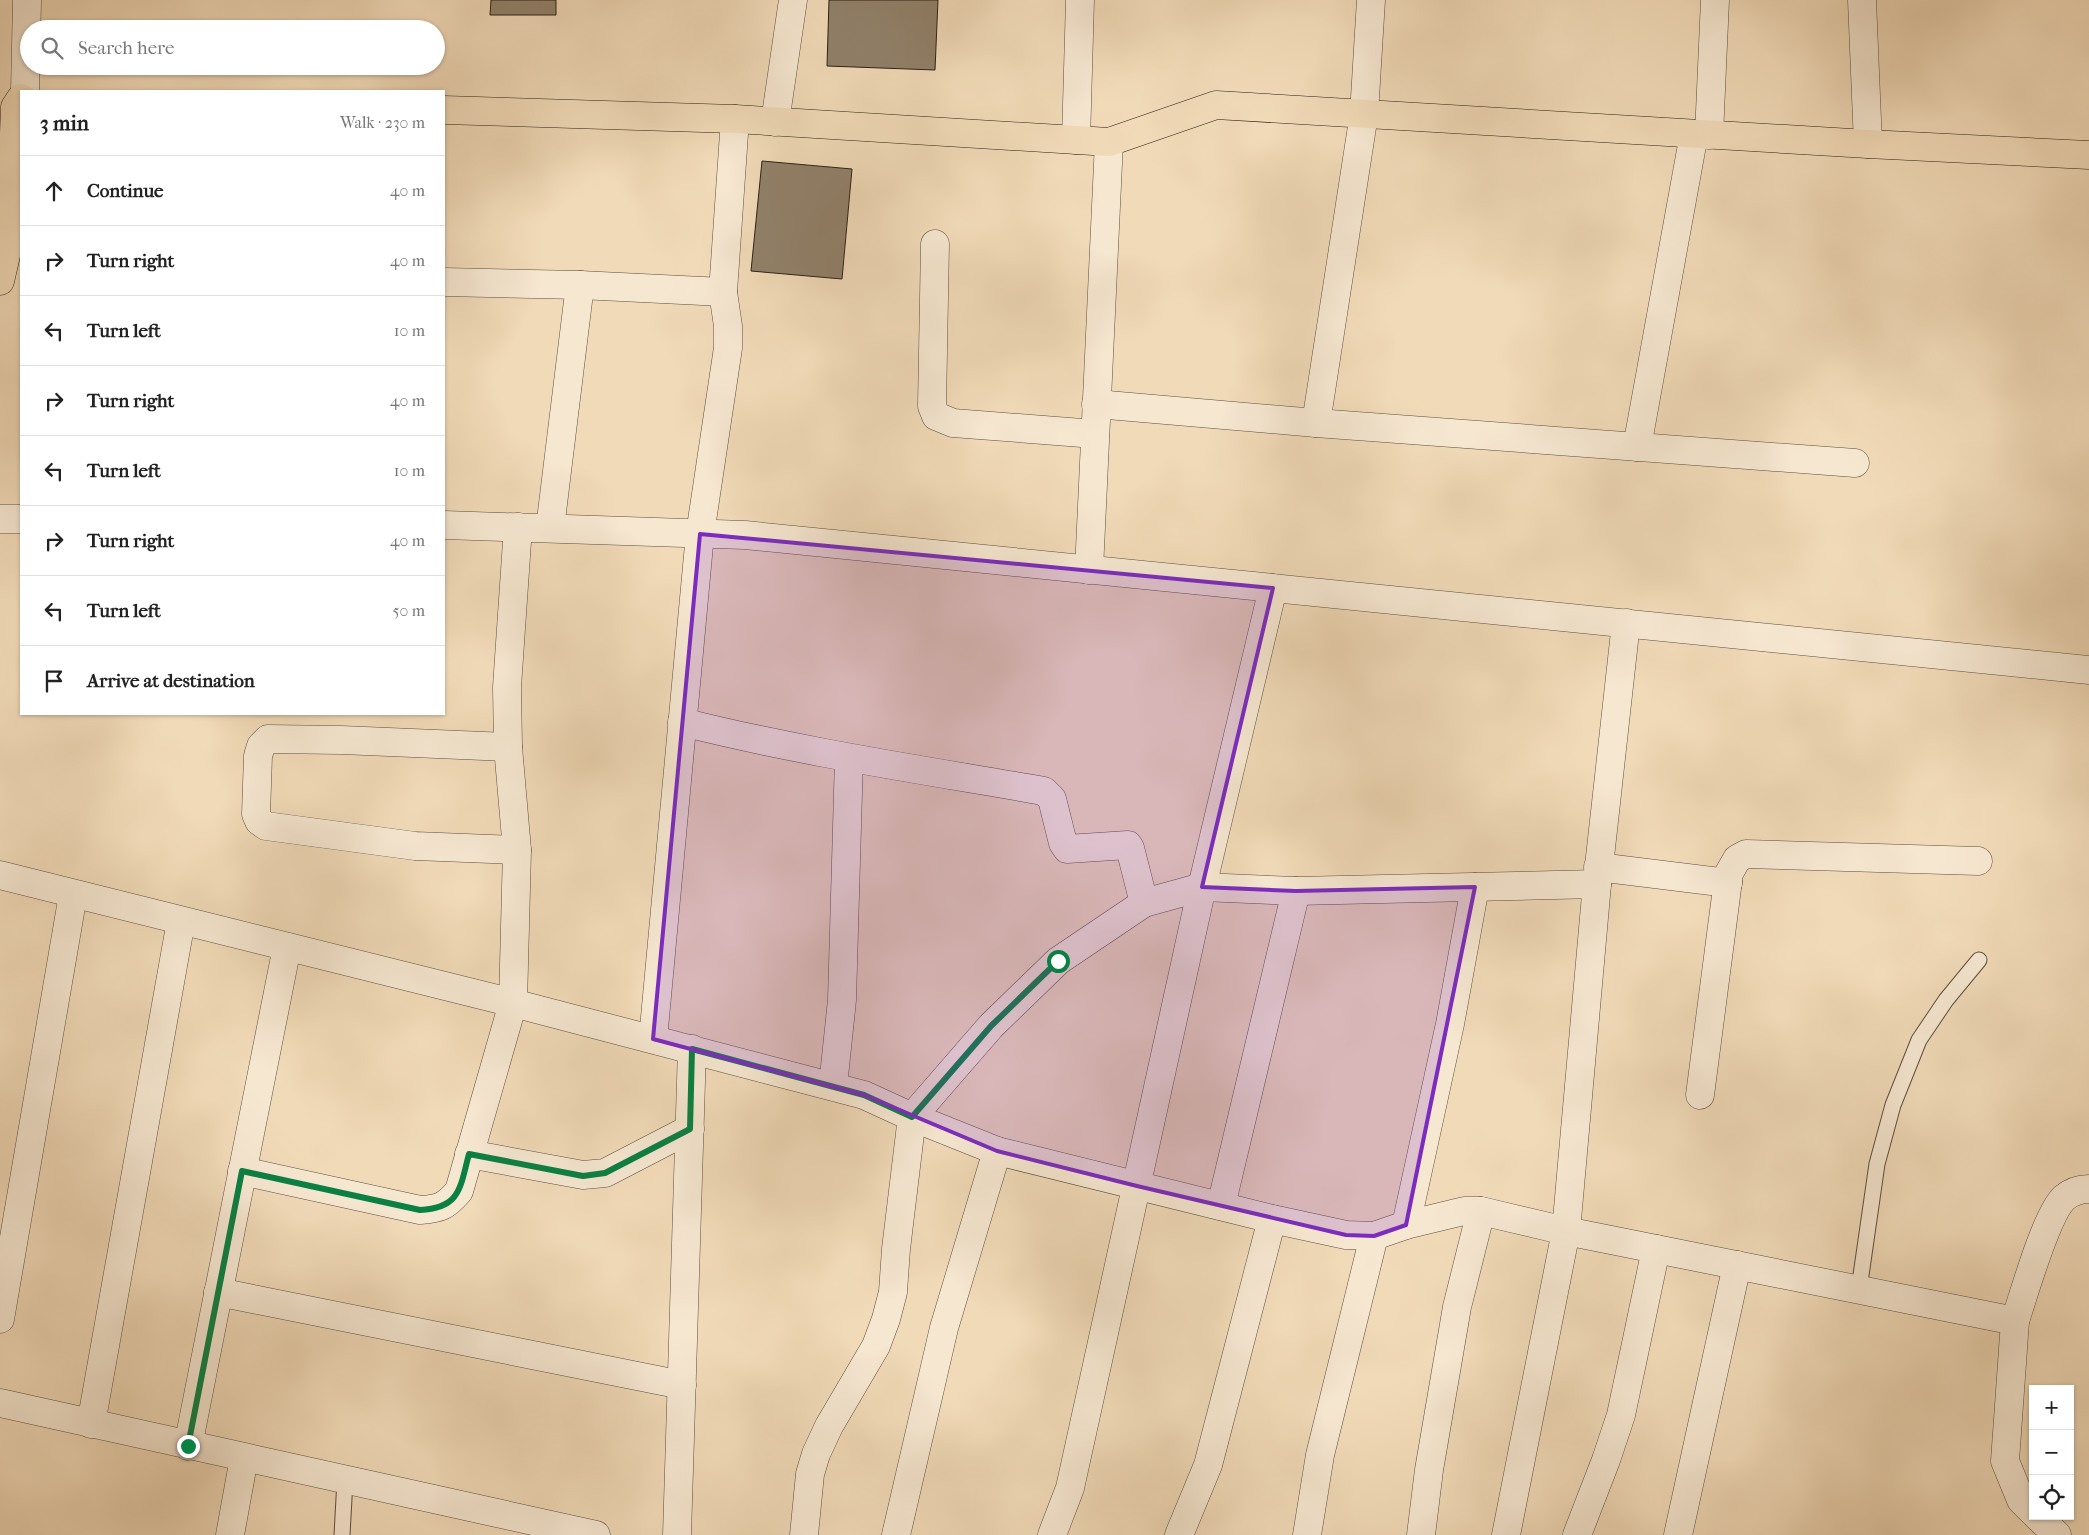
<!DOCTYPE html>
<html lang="en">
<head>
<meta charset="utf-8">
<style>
	:root { --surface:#fff; --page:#f2f2f2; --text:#222; --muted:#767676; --line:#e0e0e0 }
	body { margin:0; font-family:"IM FELL French Canon",serif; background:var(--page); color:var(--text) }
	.controls { position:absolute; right:15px; bottom:15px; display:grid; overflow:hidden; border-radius:0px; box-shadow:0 1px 4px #0004 }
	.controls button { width:45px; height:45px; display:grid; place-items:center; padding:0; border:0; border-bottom:1px solid var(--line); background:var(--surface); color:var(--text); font:25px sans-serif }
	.stop { position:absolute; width:15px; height:15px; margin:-11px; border:4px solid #0b8043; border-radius:50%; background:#fff }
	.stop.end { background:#0b8043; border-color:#fff; box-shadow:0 1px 5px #0008 }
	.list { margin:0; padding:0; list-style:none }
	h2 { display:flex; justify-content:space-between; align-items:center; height:65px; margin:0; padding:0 20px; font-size:21px }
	h2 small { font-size:16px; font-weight:400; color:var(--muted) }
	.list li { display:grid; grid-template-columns:32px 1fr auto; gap:15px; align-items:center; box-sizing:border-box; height:70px; padding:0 20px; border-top:1px solid var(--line) }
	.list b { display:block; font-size:19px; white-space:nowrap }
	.list em { font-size:16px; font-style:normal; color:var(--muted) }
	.icon { flex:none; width:28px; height:28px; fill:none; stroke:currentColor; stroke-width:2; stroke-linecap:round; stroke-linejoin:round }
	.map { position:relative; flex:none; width:2089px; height:1535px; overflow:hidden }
	.search { position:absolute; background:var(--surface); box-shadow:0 1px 4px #0004; left:20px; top:20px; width:425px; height:55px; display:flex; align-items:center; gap:12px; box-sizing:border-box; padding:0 18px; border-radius:28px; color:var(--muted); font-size:19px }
	.panel { position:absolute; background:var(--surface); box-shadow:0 1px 4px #0004; left:20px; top:90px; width:425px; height:625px; border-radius:0px }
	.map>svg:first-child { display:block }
</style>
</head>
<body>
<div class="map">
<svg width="2089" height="1535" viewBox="0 0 2089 1535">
	<rect width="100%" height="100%" fill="#f1dab8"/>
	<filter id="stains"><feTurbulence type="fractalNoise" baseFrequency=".004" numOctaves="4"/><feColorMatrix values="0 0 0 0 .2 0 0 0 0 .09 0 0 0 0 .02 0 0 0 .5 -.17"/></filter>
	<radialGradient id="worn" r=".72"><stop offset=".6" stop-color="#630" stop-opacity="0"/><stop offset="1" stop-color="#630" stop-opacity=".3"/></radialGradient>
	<g fill="#91816b" stroke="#2a2117">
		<path d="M491 0H556V15H490Z"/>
		<path d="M829 0H938L935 70 827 66Z"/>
		<path d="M762 161 852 169 842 279 751 271Z"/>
	</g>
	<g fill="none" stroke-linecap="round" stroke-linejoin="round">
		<defs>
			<g id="service">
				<path d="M1859 1289 1877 1164 1893 1105 1919 1040 1946 1000 1979 960"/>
				<path d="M342 1535 345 1480"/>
			</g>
			<g id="minor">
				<path d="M1862 0 1868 144"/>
				<path d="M25 91 27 0"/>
				<path d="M775 122 793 0"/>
				<path d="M1709 135 1715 0"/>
				<path d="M1076 140 1080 0"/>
				<path d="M935 244 932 406 936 416 953 423 1095 434"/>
				<path d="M444 282 580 285 723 292 735 119"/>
				<path d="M1096 404 1316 423 1855 463"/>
				<path d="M1316 423 1364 114 1371 0"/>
				<path d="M1637 447 1694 134"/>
				<path d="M0 519H21"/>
				<path d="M444 525 745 535 2089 670"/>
				<path d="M550 528 580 285"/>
				<path d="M1089 570 1109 142"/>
				<path d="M682 722C801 752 923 770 1044 791L1052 799 1063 843 1067 849 1128 845 1130 848 1144 903"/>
				<path d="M508 747 341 740 268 739 261 746 258 756 256 814 259 821 266 826 415 846 517 850"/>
				<path d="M1598 867 1728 883"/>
				<path d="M0 875 513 1003 864 1095 912 1117 997 1151 1272 1219 1346 1235 1374 1236 1406 1225 1464 1211H1481L1566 1231 2015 1321 2005 1461 2021 1500 2033 1512"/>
				<path d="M653 1039 700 534 728 348V326L723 292"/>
				<path d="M833 1086 842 1000 849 758"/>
				<path d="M1700 1095 1729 873 1737 859 1746 854 1978 861"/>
				<path d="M469 1154 583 1175 605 1173 690 1129"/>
				<path d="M242 1171 420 1210C440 1209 446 1206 459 1191L513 1003 517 850 508 747 507 687 518 527"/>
				<path d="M1221 1206 1296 891"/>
				<path d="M1406 1225 1450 1024 1475 887"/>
				<path d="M218 1292 682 1385"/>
				<path d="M0 1319 73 895"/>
				<path d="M2015 1321C2024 1294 2046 1215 2064 1198 2071 1192 2080 1189 2089 1189"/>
				<path d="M0 1403 596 1535"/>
				<path d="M91 1424 181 921"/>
				<path d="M188 1446 287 947"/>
				<path d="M2037 1516 2057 1535"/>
				<path d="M230 1535 244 1458"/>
				<path d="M677 1535 692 1049"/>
				<path d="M804 1535 810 1474 816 1454 829 1426 876 1346 886 1319 893 1292 896 1249 912 1117 991 1026 1058 961 1144 903 1202 887 1296 891 1597 884"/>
				<path d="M896 1535 944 1328 997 1151"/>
				<path d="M1052 1535 1070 1488 1202 887 1273 588"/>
				<path d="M1179 1535 1208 1465 1272 1219"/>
				<path d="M1307 1535 1320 1455 1374 1236"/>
				<path d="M1421 1535 1429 1470 1457 1307 1481 1211"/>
				<path d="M1506 1535 1566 1231 1597 884 1626 623"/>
				<path d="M1577 1535 1606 1460 1621 1415 1656 1249"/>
				<path d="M1678 1535 1737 1265"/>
			</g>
			<g id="primary">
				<path d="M444 110 735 119 1109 142 1216 105 1868 144 2089 155"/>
				<path d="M0 281 10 238 15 107 21 98"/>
			</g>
		</defs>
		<use href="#service" stroke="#5c4f3f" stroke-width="17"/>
		<use href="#minor" stroke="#5c4f3f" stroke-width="29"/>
		<use href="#primary" stroke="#2a2117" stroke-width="29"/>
		<use href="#service" stroke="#f6e7d1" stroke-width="15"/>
		<use href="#minor" stroke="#f6e7d1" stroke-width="28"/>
		<use href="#primary" stroke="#f1dab8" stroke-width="28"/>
	</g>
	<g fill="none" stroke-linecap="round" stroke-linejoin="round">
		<path stroke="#0b8043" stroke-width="6" d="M188 1446 242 1171 420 1210C461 1208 460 1187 469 1154L583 1176 605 1173 690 1129 692 1049 864 1095 912 1117 991 1026 1058 961"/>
	</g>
	<path fill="#7b2cbf" fill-opacity="0.2" stroke="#7b2cbf" stroke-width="4" stroke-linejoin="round" d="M700 534 1273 588 1202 887 1296 891 1475 887 1406 1225 1374 1236 1346 1235 1137 1186 997 1151 864 1095 653 1039Z"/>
	<rect width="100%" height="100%" filter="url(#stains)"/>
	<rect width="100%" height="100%" fill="url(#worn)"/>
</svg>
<div class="controls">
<button>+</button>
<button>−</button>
<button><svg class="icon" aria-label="locate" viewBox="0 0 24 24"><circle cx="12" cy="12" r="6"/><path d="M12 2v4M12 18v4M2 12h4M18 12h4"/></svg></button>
</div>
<div class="stop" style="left:1058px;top:961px"></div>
<div class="stop end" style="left:188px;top:1446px"></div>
<div class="search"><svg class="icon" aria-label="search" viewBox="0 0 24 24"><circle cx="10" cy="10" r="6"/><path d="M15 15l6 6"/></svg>Search here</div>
<section class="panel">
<h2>3 min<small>Walk · 230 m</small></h2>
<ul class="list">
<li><svg class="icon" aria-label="ahead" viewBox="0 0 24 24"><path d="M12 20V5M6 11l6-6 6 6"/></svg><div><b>Continue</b></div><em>40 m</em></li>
<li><svg class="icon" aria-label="right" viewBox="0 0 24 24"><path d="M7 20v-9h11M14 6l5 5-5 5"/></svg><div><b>Turn right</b></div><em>40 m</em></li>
<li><svg class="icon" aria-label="left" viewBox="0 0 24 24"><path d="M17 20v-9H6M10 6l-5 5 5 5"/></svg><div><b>Turn left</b></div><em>10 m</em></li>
<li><svg class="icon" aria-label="right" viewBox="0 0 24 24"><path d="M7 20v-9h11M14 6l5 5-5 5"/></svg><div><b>Turn right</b></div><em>40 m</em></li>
<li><svg class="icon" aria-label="left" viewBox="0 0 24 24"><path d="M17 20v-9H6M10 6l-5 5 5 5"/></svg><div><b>Turn left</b></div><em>10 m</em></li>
<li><svg class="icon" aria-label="right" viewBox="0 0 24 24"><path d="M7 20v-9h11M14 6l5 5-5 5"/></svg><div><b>Turn right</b></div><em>40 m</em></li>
<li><svg class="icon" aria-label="left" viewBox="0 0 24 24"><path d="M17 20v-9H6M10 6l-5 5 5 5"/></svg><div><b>Turn left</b></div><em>50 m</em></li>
<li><svg class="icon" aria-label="arrive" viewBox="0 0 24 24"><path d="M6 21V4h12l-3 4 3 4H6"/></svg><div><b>Arrive at destination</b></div></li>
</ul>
</section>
</div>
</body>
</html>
